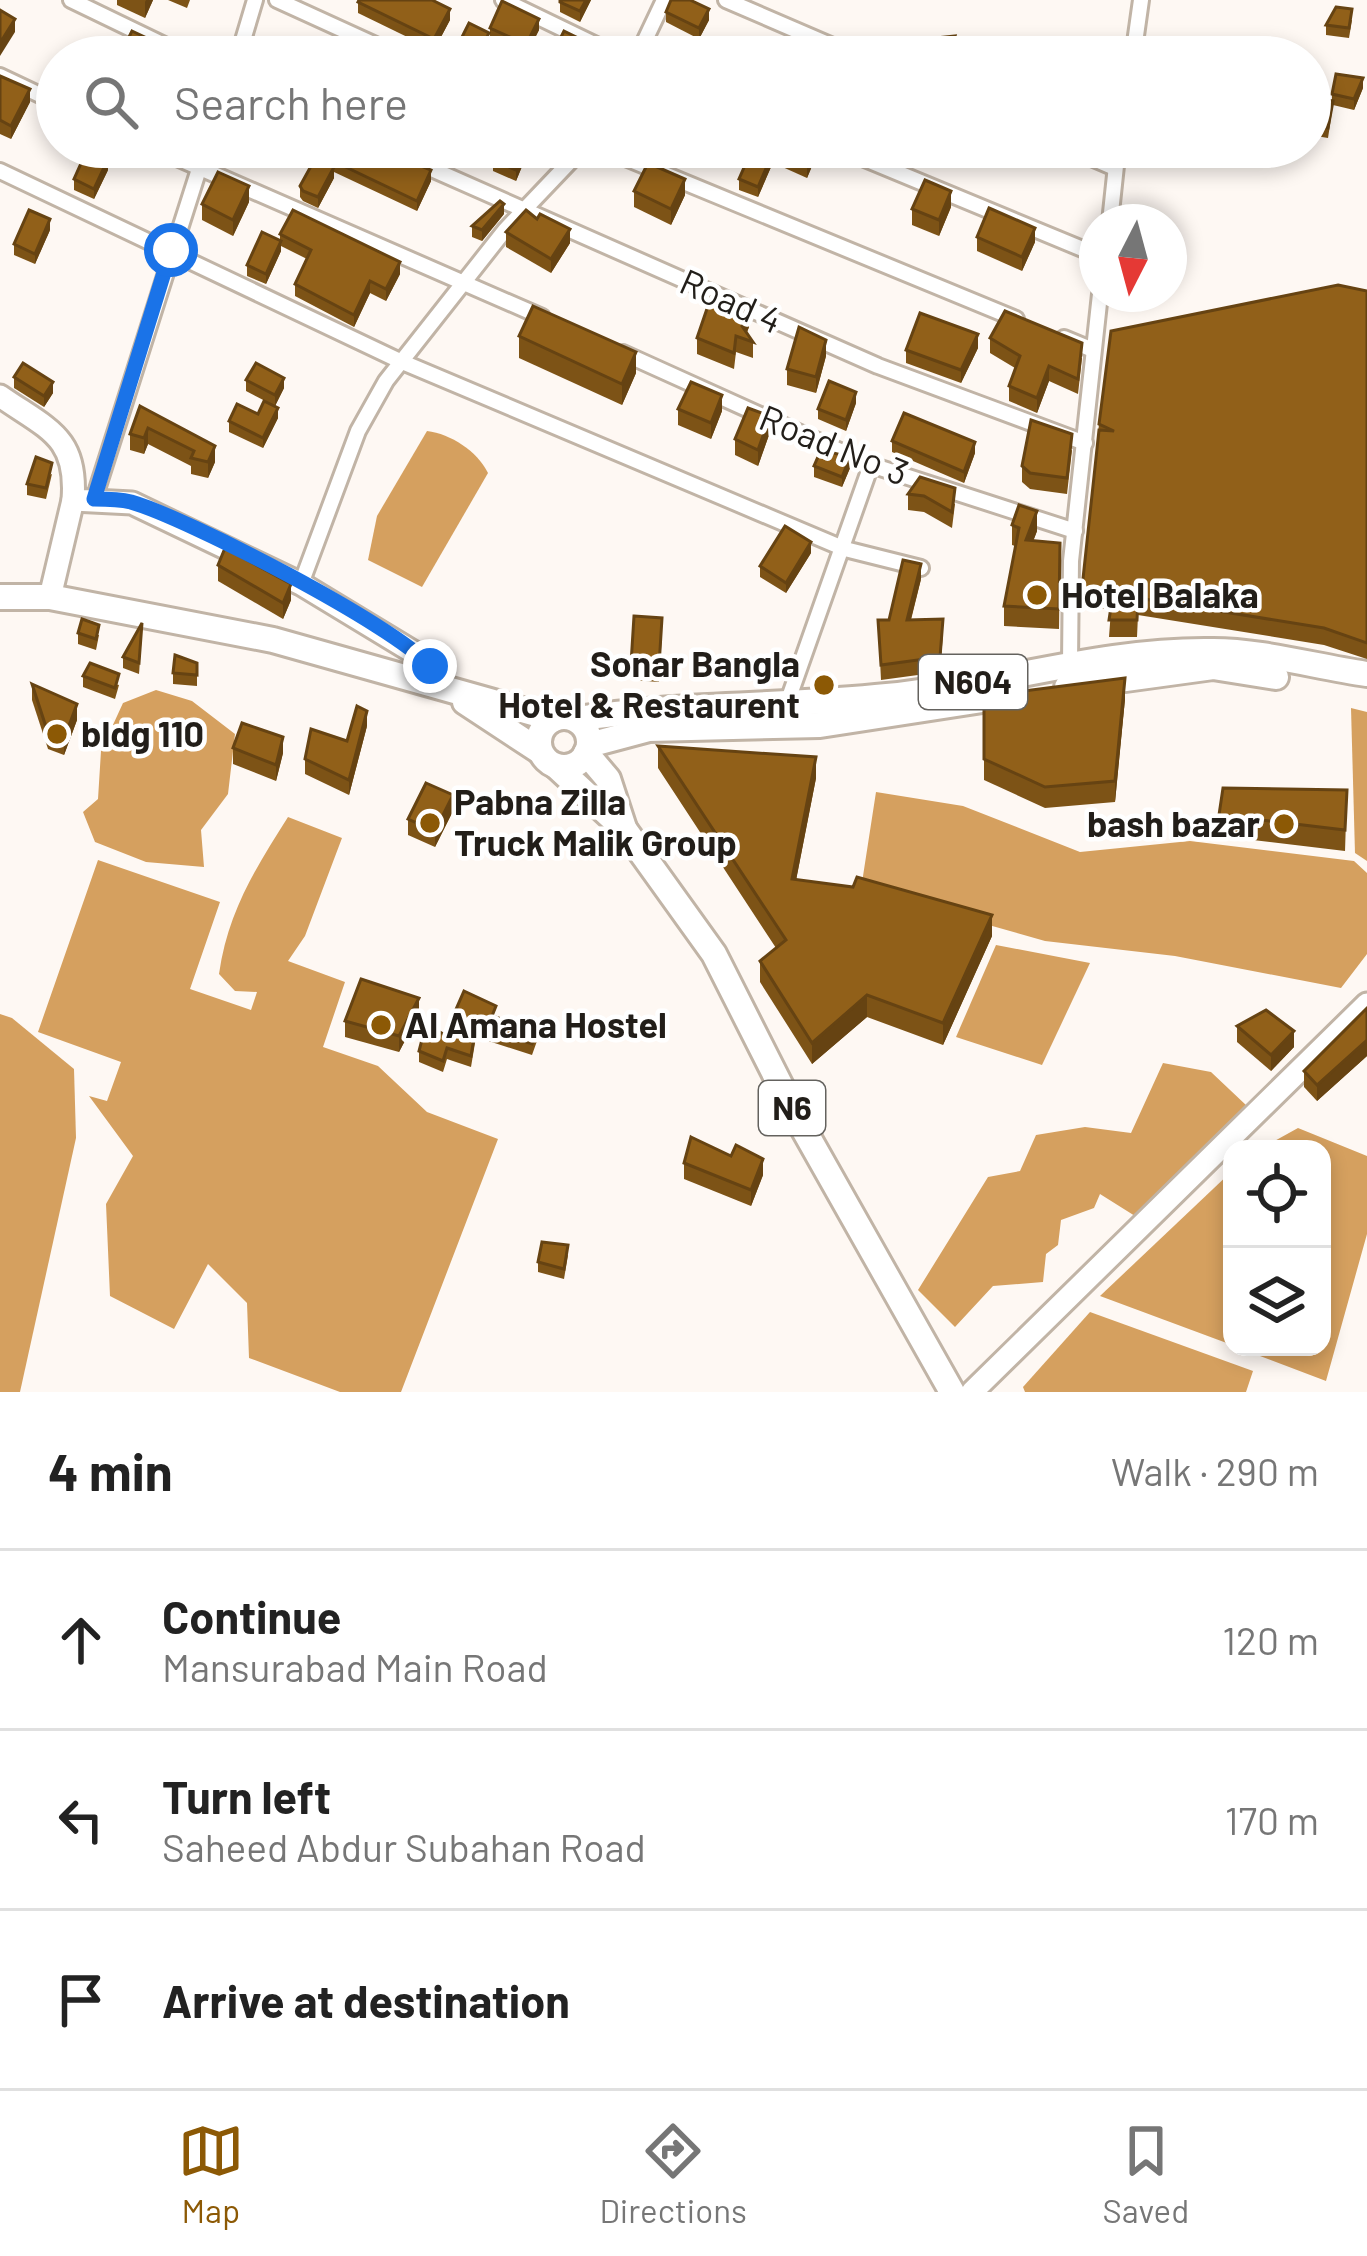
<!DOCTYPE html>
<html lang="en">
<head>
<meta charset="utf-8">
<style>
	:root { --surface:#fff; --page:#f6f6f6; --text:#222; --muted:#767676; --line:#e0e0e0; --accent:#8c5905 }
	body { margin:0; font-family:Barlow,sans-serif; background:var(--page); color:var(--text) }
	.controls { position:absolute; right:36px; bottom:36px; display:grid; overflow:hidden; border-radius:24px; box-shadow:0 6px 18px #0003 }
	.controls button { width:108px; height:108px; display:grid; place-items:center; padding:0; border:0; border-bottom:3px solid var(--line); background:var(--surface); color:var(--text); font:60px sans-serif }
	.compass { position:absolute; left:1079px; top:204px; width:108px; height:108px; border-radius:50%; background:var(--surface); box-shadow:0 6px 18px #0003; rotate:186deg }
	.stop { position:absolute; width:36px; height:36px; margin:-27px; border:9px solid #1a73e8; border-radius:50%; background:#fff }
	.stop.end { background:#1a73e8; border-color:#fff; box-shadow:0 3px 12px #0008 }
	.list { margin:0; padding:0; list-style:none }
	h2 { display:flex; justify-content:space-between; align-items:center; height:156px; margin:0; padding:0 48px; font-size:51px }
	h2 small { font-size:39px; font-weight:400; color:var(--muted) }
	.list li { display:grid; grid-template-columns:78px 1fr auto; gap:36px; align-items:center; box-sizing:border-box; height:180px; padding:0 48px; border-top:3px solid var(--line) }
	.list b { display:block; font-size:45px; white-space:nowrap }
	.list p { margin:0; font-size:39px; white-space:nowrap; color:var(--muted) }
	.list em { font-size:39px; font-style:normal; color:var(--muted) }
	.icon { flex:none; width:66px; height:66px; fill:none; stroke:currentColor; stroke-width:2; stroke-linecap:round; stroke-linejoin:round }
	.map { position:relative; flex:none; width:1367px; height:1392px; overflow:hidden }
	.search { position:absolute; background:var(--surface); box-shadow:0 6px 18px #0003; left:36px; right:36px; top:36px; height:132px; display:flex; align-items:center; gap:30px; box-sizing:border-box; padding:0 42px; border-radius:66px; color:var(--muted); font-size:45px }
	.sheet { height:696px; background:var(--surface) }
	nav { display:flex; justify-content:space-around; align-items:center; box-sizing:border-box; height:168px; border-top:3px solid var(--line); background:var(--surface); font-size:33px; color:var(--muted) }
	nav a { display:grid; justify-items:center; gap:6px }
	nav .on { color:var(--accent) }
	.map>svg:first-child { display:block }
</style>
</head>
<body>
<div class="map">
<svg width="1367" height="1392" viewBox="0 0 1367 1392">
	<rect width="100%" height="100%" fill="#fef8f3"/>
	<g fill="#d5a05f">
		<path d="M427 431C451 434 477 451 488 473L422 587 368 560 377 516Z"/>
		<path d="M156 690 192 701 235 734 228 794 201 830 204 867 146 862 95 842 83 812 98 799 101 751 123 703Z"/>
		<path d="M1351 708 1367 712V861L1355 853Z"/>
		<path d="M876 792 963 806 1080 852 1190 841 1354 861 1367 873V954L1341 988 1175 956 1045 941 861 889Z"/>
		<path d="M288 817 342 838 305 936 288 961 345 982 323 1047 378 1066 427 1112 498 1139 401 1392H340L249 1358 247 1303 208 1264 174 1329 110 1296 106 1204 133 1156 89 1096 107 1101 121 1062 38 1032 98 860 220 902 190 989 251 1010 257 992 235 991 219 974C228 912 255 869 288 817Z"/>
		<path d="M996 945 1090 963 1042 1065 956 1037Z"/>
		<path d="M0 1014 12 1018 74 1069 76 1138 20 1392H0Z"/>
		<path d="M1163 1063 1211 1072 1247 1106 1135 1216 1100 1194 1094 1208 1061 1220 1058 1245 1046 1254 1043 1282 993 1286 955 1327 918 1290 988 1177 1020 1171 1036 1135 1085 1127 1131 1133Z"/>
		<path d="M1298 1128 1367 1156V1234L1326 1381 1236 1347H1322V1149H1260Z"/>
		<path d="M1232 1171V1345L1100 1296Z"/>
		<path d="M1090 1312 1253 1371 1246 1392H1025L1023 1387Z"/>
	</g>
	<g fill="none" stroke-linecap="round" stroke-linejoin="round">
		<defs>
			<g id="street">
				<path d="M71 0 189 57"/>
				<path d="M277 0 402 57"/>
				<path d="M503 0 621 57"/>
				<path d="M726 0 858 57"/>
				<path d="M238 57 255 0"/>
				<path d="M637 57 664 0"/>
				<path d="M1133 57 1141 0"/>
				<path d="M0 76 57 103"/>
				<path d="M152 147 542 317"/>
				<path d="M382 147 878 366 1085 443"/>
				<path d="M599 147 1016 319"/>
				<path d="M836 147 1097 255"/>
				<path d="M1066 147 1115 168"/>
				<path d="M0 171 400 361 845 549 921 568"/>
				<path d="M1110 222 1118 147"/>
				<path d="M1064 338 1093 350"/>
				<path d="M623 353 871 465 1075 531"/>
				<path d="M94 499 206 147"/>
				<path d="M301 584 358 431 386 381 505 230 584 147"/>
				<path d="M1070 663 1071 561 1100 294"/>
				<path d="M786 706 871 465"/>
			</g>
			<g id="secondary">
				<path d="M0 396C47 429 78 436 73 500L132 503 301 584 423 658 433 685"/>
				<path d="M50 597 73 500"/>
				<path d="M972 1392 1367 1004"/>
			</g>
			<g id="highway">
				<path d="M0 597H50L273 640 554 719"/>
				<path d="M1067 687 1213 667 1276 677"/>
				<path d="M465 702 538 750"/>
				<circle cx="564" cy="742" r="25"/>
				<path d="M577 719C680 703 784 707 887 696 997 685 1102 649 1213 651 1263 651 1317 667 1367 674"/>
				<path d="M589 745 649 729 820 725 1015 695"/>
				<path d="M586 753 608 779 624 828"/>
				<path d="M557 767 625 830 714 954 795 1114 952 1392"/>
			</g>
		</defs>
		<use href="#street" stroke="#c1b4a6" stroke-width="20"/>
		<use href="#secondary" stroke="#c1b4a6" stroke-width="27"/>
		<use href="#highway" stroke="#c1b4a6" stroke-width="30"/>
		<use href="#street" stroke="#fff" stroke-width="14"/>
		<use href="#secondary" stroke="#fff" stroke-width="21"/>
		<use href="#highway" stroke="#fff" stroke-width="24"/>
	</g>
	<g fill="#7d5316">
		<path d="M117 0H153L145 18 117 5Z"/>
		<path d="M168 0H190L187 8Z"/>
		<path d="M560 0H591L580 22 560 12Z"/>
		<path d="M358 2 450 20 434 50 358 13Z"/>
		<path d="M666 12 709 20 699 39 666 22Z"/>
		<path d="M1352 20 1349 38 1326 35V25Z"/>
		<path d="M490 28 539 30 526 57H518L510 53V48L490 39Z"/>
		<path d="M925 39 955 47 952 57H924Z"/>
		<path d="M0 76 30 102 11 139 0 134Z"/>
		<path d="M1363 88 1354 110 1333 105 1328 138 1310 135V97L1332 101V94Z"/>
		<path d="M496 147H530L516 181 493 171V160L498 148Z"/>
		<path d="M779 147H820L807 178 778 165Z"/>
		<path d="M329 159 431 181 417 211 334 172V178L318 208 303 201 300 197V186L329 165Z"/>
		<path d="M774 160 758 197 739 190V179Z"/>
		<path d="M108 170 94 199 74 190V179Z"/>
		<path d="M634 191 685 195 671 225 634 207Z"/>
		<path d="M249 202 233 236 202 220V204Z"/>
		<path d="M951 207 939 236 912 225V209Z"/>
		<path d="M504 214 482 241 472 237V226Z"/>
		<path d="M50 230 35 264 14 255V244Z"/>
		<path d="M506 232 570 243 551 273 506 247Z"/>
		<path d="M280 234 400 274 386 301 370 293 354 327 295 296V284L307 259 281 246V251L266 284 247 276V265L280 240Z"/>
		<path d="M977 237 1035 242 1022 271 977 251Z"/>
		<path d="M1367 291V659L1324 645 1138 615 1137 637H1109L1111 610 1082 605V588L1099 424Z"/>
		<path d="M749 327 747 332 753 342V358L736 352 734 369 697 354V338Z"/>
		<path d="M519 336 636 373 622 405 519 358Z"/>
		<path d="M990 338 1082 358 1078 394 1049 381 1037 413 1009 401V386L1015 368 990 353Z"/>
		<path d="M978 348 961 383 906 363V350Z"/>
		<path d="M826 356 816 393 787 385V369Z"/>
		<path d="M14 377 53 393 44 407 14 388Z"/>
		<path d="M246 380 284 388 275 406 246 391Z"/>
		<path d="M856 403 846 431 818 419V409Z"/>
		<path d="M140 406 215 462 208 478 191 474V466L148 444 144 454 130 450V434Z"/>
		<path d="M678 409 722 411 711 439 678 425Z"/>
		<path d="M258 414 278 418 263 448 229 432V421Z"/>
		<path d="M770 432 758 466 735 455V439Z"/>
		<path d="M892 441 975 453 964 483 892 452Z"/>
		<path d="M1072 450 1067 494 1030 489 1022 482V466Z"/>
		<path d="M814 466 850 468 842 487 814 477Z"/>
		<path d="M52 474 46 499 27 495V484Z"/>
		<path d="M920 477 955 504 952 528 924 512 908 510V494Z"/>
		<path d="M1012 525 1037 531 1033 541 1060 543 1059 629 1004 626V606L1015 546 1012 545Z"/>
		<path d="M811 553 786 593 760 577V566Z"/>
		<path d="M218 565 291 600 283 619 218 581Z"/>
		<path d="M921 579 911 620 943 634 940 672 881 680 878 620H889Z"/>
		<path d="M78 633 99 635 96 650 78 644Z"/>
		<path d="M142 633 139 674 123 668V657Z"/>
		<path d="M662 634 659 682 631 680V664Z"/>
		<path d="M197 663V686L173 684V673Z"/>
		<path d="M83 676 119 685 115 699 83 687Z"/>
		<path d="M32 684 77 720 64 755 48 749 32 700Z"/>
		<path d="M984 696 1125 699 1115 802 1045 808 984 780Z"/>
		<path d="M367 726 349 795 305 774V759L347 741Z"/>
		<path d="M658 746 816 778 796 880 992 936 943 1045 867 1017 812 1064 760 982V961L776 948 658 768Z"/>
		<path d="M233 748 283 753 276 781 233 764Z"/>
		<path d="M1347 790 1345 851 1219 836V815Z"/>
		<path d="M453 811 435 847 408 835V819Z"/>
		<path d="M1367 1008V1056L1317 1101 1304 1087V1071Z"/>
		<path d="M419 1014 399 1052 345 1037V1021Z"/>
		<path d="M496 1017 537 1041 532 1055 476 1037 471 1067 447 1059 443 1072 419 1062V1051L451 1038 450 1023Z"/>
		<path d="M1237 1026 1294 1047 1271 1071 1237 1042Z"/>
		<path d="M684 1163 763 1175 751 1206 684 1179Z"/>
		<path d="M568 1255 564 1279 538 1272V1262Z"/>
	</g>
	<g fill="#664312">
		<path d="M146 0H153L145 18V2Z"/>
		<path d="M586 0H591L580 22V11Z"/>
		<path d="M450 9V20L434 50V39Z"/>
		<path d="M709 9V20L699 39V28Z"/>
		<path d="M15 19V32L0 56V43Z"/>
		<path d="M539 19V30L524 57V49Z"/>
		<path d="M489 33V43L482 57H477Z"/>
		<path d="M1363 78V88L1354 110V99Z"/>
		<path d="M30 89V102L11 139V126Z"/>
		<path d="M526 147H530L516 181V170Z"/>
		<path d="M813 147H820L807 178V162Z"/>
		<path d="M774 150V160L758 197V187Z"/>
		<path d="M108 159V170L94 199V189Z"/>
		<path d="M334 167V178L318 208V197Z"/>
		<path d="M431 170V181L417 211V201Z"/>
		<path d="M685 179V195L671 225V209Z"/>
		<path d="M249 186V202L233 236V220Z"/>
		<path d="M951 191V207L939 236V220Z"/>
		<path d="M504 204V214L482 241V230Z"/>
		<path d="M50 219V230L35 264V254Z"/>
		<path d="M1035 228V242L1022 271V257Z"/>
		<path d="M570 229V243L551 273V259Z"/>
		<path d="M281 241V251L266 284V274Z"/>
		<path d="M400 262V274L386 301V289Z"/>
		<path d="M370 281V293L354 327V315Z"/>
		<path d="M749 311V327L744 339 742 326Z"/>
		<path d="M978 334V348L961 383V370Z"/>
		<path d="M826 340V356L816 393V377Z"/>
		<path d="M636 352V373L622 405V384Z"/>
		<path d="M1049 366V381L1037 413V398Z"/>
		<path d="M284 378V388L275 406V395Z"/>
		<path d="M53 382V393L44 407V396Z"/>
		<path d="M856 392V403L846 431V420Z"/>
		<path d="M722 395V411L711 439V423Z"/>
		<path d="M278 408V418L263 448V438Z"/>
		<path d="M770 416V432L758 466V450Z"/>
		<path d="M148 428V444L144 454V438Z"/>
		<path d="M975 442V453L964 483V472Z"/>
		<path d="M215 446V462L208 478V462Z"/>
		<path d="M850 457V468L842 487V477Z"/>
		<path d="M1037 511V531L1026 560V540Z"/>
		<path d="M811 542V553L786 593V583Z"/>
		<path d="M921 564V579L907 634V620Z"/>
		<path d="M291 584V600L283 619V603Z"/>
		<path d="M1125 678V699L1115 802V781Z"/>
		<path d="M77 704V720L64 755V739Z"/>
		<path d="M367 711V726L349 795V780Z"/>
		<path d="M283 737V753L276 781V765Z"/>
		<path d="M816 757V778L792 901V879Z"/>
		<path d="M453 795V811L435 847V831Z"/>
		<path d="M992 915V936L943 1045V1023Z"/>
		<path d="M867 995V1017L812 1064V1043Z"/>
		<path d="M419 998V1014L399 1052V1036Z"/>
		<path d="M1294 1031V1047L1271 1071V1055Z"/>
		<path d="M1367 1040V1056L1317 1101V1085Z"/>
		<path d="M763 1159V1175L751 1206V1190Z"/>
	</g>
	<g fill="#916019" stroke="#664312" stroke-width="3">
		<path d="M359 0H432L450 9 434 39 358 2Z"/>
		<path d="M560 0H586L580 11 560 2Z"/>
		<path d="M671 0H690L709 9 699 28 666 12Z"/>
		<path d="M502 1 539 19 524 49 510 42 512 38 490 28Z"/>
		<path d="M1336 7 1352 9 1349 28 1326 25Z"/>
		<path d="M0 10 15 19 0 43Z"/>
		<path d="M469 23 489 33 477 57H452Z"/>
		<path d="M132 31 153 41 145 57H119Z"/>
		<path d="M564 31 584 41 575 57H551Z"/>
		<path d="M955 36 950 52 924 49 925 39Z"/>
		<path d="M375 46 399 57H371Z"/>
		<path d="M764 47 791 57H760Z"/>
		<path d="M89 48 109 57H85Z"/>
		<path d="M1336 74 1363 78 1354 99 1332 94Z"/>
		<path d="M0 76 30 89 11 126 0 120Z"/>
		<path d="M1310 97 1333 101 1328 128 1310 125Z"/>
		<path d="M334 147H375L431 170 417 201 329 159Z"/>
		<path d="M498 147H526L516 170 493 160Z"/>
		<path d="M753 147H768L774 150 758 187 739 179Z"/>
		<path d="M779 147H813L807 162 778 149Z"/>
		<path d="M87 150 108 159 94 189 74 179Z"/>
		<path d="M316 157 334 167 318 197 303 191 300 186Z"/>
		<path d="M648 163 685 179 671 209 634 191Z"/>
		<path d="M218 172 249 186 233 220 202 204Z"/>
		<path d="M925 180 951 191 939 220 912 209Z"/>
		<path d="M500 201 504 204 482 230 472 226Z"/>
		<path d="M989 208 1035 228 1022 257 977 237Z"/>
		<path d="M29 210 50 219 35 254 14 244Z"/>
		<path d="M293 210 400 262 386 289 370 281 354 315 295 284 311 250 280 234Z"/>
		<path d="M526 210 537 219 540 214 570 229 551 259 506 232Z"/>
		<path d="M262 232 281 241 266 274 247 265Z"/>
		<path d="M1338 285 1367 291V643L1324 628 1138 598 1137 620H1109L1113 594 1082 588 1099 430 1114 431 1099 424 1111 331Z"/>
		<path d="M711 297 749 311 742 326 753 342 736 336 734 353 697 338Z"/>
		<path d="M533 306 636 352 622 384 519 336Z"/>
		<path d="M1005 311 1082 343 1078 379 1049 366 1037 398 1009 386 1020 356 990 338Z"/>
		<path d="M920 313 978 334 961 370 906 350Z"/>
		<path d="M799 327 826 340 816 377 787 369Z"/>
		<path d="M23 363 53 382 44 396 14 377Z"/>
		<path d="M256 363 284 378 275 395 246 380Z"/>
		<path d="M829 381 856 392 846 420 818 409Z"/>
		<path d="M691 382 722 395 711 423 678 409Z"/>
		<path d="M264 401 278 408 263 438 229 421 237 404 258 414Z"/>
		<path d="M140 406 215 446 208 462 191 458 194 451 148 428 144 438 130 434Z"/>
		<path d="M748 408 770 416 758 450 735 439Z"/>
		<path d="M904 413 975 442 964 472 892 441Z"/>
		<path d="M1031 420 1072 434 1067 478 1030 473 1022 466Z"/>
		<path d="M821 450 850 457 842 477 814 466Z"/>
		<path d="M36 457 52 463 46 488 27 484Z"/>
		<path d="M920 477 955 488 952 512 924 496 908 494Z"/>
		<path d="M1019 505 1037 511 1026 540 1060 543 1059 609 1004 606 1019 528 1012 525Z"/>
		<path d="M785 526 811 542 786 583 760 566Z"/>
		<path d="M225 548 291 584 283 603 218 565Z"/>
		<path d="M903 560 921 564 907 620 943 619 940 657 881 665 878 620H889Z"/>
		<path d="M634 616 662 618 659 666 631 664Z"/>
		<path d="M82 619 99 625 96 639 78 633Z"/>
		<path d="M142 623 139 663 123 657Z"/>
		<path d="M175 655 197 663V675L173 673Z"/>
		<path d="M90 663 119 674 115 688 83 676Z"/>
		<path d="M1125 678 1115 781 1045 787 984 759V696Z"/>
		<path d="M32 684 77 704 64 739 48 733Z"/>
		<path d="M357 706 367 711 349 780 305 759 311 729 347 741Z"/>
		<path d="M242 723 283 737 276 765 233 748Z"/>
		<path d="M658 746 816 757 792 879 853 887 857 877 992 915 943 1023 867 995 812 1043 760 961 786 940Z"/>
		<path d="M426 783 453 795 435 831 408 819Z"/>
		<path d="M1223 788 1347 790 1345 830 1219 815Z"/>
		<path d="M361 979 419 998 399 1036 345 1021Z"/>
		<path d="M464 991 496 1006 492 1016 537 1030 532 1044 476 1026 471 1056 447 1048 443 1061 419 1051 426 1024 452 1039 450 1023Z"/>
		<path d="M1367 1008V1040L1317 1085 1304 1071Z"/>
		<path d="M1266 1010 1294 1031 1271 1055 1237 1026Z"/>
		<path d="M691 1137 731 1156 736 1145 763 1159 751 1190 684 1163Z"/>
		<path d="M542 1242 568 1245 564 1269 538 1262Z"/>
	</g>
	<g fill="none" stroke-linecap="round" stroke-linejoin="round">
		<path stroke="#1a73e8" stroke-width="15" d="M171 250 94 499C106 499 119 499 131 502 187 518 394 625 430 666"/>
	</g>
	<g fill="#8c5905" stroke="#fff" stroke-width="4.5">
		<circle cx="1037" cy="595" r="12"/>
		<circle cx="824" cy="685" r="12"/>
		<circle cx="57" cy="734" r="12"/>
		<circle cx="430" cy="823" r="12"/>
		<circle cx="1284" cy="824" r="12"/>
		<circle cx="381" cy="1025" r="12"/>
	</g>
	<g text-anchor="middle" stroke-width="9" stroke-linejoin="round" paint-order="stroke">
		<g fill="#fff" stroke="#64625e" stroke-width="3">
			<rect x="919" y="655" width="108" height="54" rx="9"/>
			<rect x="759" y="1081" width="66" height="54" rx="9"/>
		</g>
		<g font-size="33" font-weight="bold" fill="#221e19">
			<text x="973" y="694">N604</text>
			<text x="792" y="1120">N6</text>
		</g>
		<g font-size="36" fill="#221e19" stroke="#fff">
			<text transform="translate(731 301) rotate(24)" y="13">Road 4</text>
			<text transform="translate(834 445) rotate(22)" y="13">Road No 3</text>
		</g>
		<g font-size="36" font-weight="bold" fill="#221e19" stroke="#fff" text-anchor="start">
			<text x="1061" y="608">Hotel Balaka</text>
			<text x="800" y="677" text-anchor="end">Sonar Bangla<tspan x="800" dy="41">Hotel &amp; Restaurent</tspan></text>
			<text x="81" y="747">bldg 110</text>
			<text x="454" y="815">Pabna Zilla<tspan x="454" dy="41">Truck Malik Group</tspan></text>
			<text x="1260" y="837" text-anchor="end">bash bazar</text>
			<text x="405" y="1038">Al Amana Hostel</text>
		</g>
	</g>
</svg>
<div class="controls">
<button><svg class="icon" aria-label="locate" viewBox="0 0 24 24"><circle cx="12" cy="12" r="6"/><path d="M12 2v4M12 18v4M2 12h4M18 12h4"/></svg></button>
<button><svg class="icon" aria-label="layers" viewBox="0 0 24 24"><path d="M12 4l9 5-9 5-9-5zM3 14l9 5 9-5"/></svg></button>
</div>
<svg class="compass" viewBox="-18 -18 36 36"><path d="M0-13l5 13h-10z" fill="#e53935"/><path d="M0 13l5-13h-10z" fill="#767676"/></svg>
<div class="stop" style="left:171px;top:250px"></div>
<div class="stop end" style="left:430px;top:666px"></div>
<div class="search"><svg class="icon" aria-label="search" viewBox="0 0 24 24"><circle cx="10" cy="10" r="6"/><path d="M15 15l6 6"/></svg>Search here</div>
</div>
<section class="sheet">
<h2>4 min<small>Walk · 290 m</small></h2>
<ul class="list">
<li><svg class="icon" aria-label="ahead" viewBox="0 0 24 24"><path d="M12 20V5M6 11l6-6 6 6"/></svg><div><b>Continue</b><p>Mansurabad Main Road</p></div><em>120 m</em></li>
<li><svg class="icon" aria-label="left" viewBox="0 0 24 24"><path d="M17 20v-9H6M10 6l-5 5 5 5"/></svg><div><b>Turn left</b><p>Saheed Abdur Subahan Road</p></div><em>170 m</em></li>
<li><svg class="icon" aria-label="arrive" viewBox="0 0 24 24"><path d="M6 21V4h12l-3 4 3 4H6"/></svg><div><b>Arrive at destination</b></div></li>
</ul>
</section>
<nav>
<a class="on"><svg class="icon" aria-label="map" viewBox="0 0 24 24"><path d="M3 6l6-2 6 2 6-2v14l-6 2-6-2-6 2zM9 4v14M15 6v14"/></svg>Map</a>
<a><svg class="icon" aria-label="directions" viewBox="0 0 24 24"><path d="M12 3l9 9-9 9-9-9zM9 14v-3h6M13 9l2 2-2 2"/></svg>Directions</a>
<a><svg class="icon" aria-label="saved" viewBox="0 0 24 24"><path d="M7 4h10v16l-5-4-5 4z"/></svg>Saved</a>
</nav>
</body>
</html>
